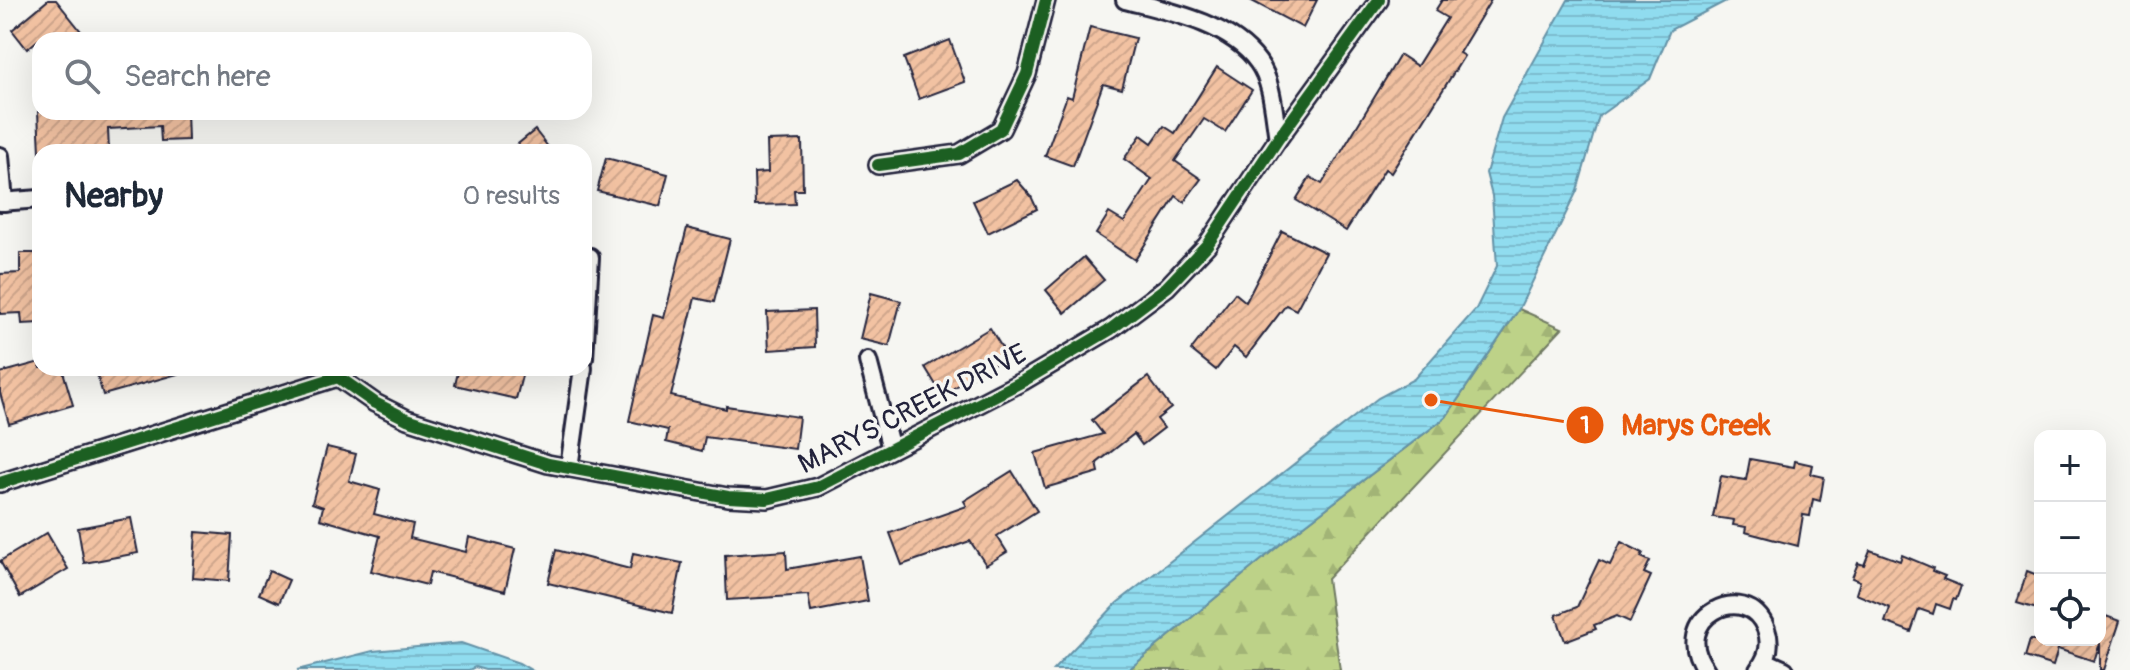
<!DOCTYPE html>
<html lang="en">
<head>
<meta charset="utf-8">
<style>
	:root { --surface:#fff; --page:#f6f6f7; --text:#1f2937; --muted:#747a83; --line:#e0e1e3 }
	body { margin:0; font-family:Pangolin,sans-serif; background:var(--page); color:var(--text) }
	.controls { position:absolute; right:24px; bottom:24px; display:grid; overflow:hidden; border-radius:16px; box-shadow:0 8px 32px #0002 }
	.controls button { width:72px; height:72px; display:grid; place-items:center; padding:0; border:0; border-bottom:2px solid var(--line); background:var(--surface); color:var(--text); font:40px sans-serif }
	.list { margin:0; padding:0; list-style:none }
	h2 { display:flex; justify-content:space-between; align-items:center; height:104px; margin:0; padding:0 32px; font-size:34px }
	h2 small { font-size:26px; font-weight:400; color:var(--muted) }
	.icon { flex:none; width:44px; height:44px; fill:none; stroke:currentColor; stroke-width:2; stroke-linecap:round; stroke-linejoin:round }
	.map { position:relative; flex:none; width:2130px; height:670px; overflow:hidden }
	.search { position:absolute; background:var(--surface); box-shadow:0 8px 32px #0002; left:32px; top:32px; width:560px; height:88px; display:flex; align-items:center; gap:20px; box-sizing:border-box; padding:0 28px; border-radius:24px; color:var(--muted); font-size:30px }
	.panel { position:absolute; background:var(--surface); box-shadow:0 8px 32px #0002; left:32px; top:144px; width:560px; height:232px; border-radius:24px }
	.map>svg:first-child { display:block }
</style>
</head>
<body>
<div class="map">
<svg width="2130" height="670" viewBox="0 0 2130 670">
	<defs>
		<pattern id="forest-firs" width="22" height="20" patternUnits="userSpaceOnUse" patternTransform="scale(2)"><rect width="22" height="20" fill="#bdd288"/><path d="M5 1l3.5 6h-7zM16 11l3.5 6h-7z" fill="#a2b476"/></pattern>
		<pattern id="water-rules" width="6" height="5" patternUnits="userSpaceOnUse" patternTransform="scale(2)"><rect width="6" height="5" fill="#90dcef"/><path d="M0 2.5h6" fill="none" stroke="#7cbcce"/></pattern>
		<pattern id="building-hatch" width="6" height="6" patternUnits="userSpaceOnUse" patternTransform="scale(2)"><rect width="6" height="6" fill="#f2c2a2"/><path d="M-1 1l2-2M0 6l6-6M5 7l2-2" fill="none" stroke="#cfa68c"/></pattern>
	</defs>
	<rect width="100%" height="100%" fill="#f6f6f2"/>
	<filter id="ink" filterUnits="userSpaceOnUse"><feTurbulence type="fractalNoise" baseFrequency=".0125" numOctaves="2"/><feDisplacementMap in="SourceGraphic" scale="16" xChannelSelector="R" yChannelSelector="G"/><feConvolveMatrix kernelMatrix="1 2 1 2 8 2 1 2 1" color-interpolation-filters="sRGB"/></filter>
	<g filter="url(#ink)">
		<path fill="url(#forest-firs)" stroke="#707a62" stroke-width="2" d="M1519 309 1562 328 1327 579 1340 670H1128L1294 533 1446 417Z"/>
		<g fill="url(#water-rules)" stroke="#6492a7" stroke-width="2">
			<path d="M1568 0H1728L1670 30 1650 79 1599 116 1577 191 1519 309 1446 417 1294 533 1128 670H1053L1117 603 1378 398 1414 379 1476 309 1497 266 1492 196 1486 173 1502 118Z"/>
			<path d="M461 643 519 663 531 670H485L475 667 469 670H297L373 651Z"/>
		</g>
		<g fill="url(#building-hatch)" stroke="#22223b" stroke-width="2">
			<path d="M48 0H56L88 40H38L27 49 12 30Z"/>
			<path d="M1250 0H1317L1303 28Z"/>
			<path d="M1442 0H1491L1459 53 1464 56 1391 173 1385 169 1346 231 1296 200 1310 177 1322 184 1400 55 1417 66 1447 18 1435 11Z"/>
			<path d="M1090 27 1135 38 1122 89 1103 84 1073 166 1045 156 1067 96 1072 98Z"/>
			<path d="M950 40 965 82 919 99 904 58Z"/>
			<path d="M1217 67 1252 90 1225 132 1204 119 1175 161 1201 179 1184 202 1176 196 1135 260 1096 234 1109 213 1124 222 1152 179 1124 159 1141 135 1152 143 1164 126 1175 133Z"/>
			<path d="M38 112H66V114L187 112 188 140 161 141 160 126 108 129 109 152H40Z"/>
			<path d="M535 130 552 152H508Z"/>
			<path d="M802 140 803 190H794L795 204 755 205 754 173 768 172 767 141Z"/>
			<path d="M606 158 668 174 660 206 597 191Z"/>
			<path d="M1017 180 1031 196 1037 209 988 233 973 201Z"/>
			<path d="M687 228 730 239 714 302 695 298 671 396 726 409V406L799 417 795 449 705 437 702 451 666 442 668 430 629 421 653 315 664 318Z"/>
			<path d="M1282 231 1326 253 1296 310 1286 305 1246 357 1234 347 1216 370 1191 350 1235 293 1246 302Z"/>
			<path d="M20 253H40V323L22 324 21 313 0 314V274L20 273Z"/>
			<path d="M1084 257 1104 280 1065 313 1046 290Z"/>
			<path d="M871 293 901 301 889 346 860 339Z"/>
			<path d="M814 310 815 347 769 350 767 312Z"/>
			<path d="M990 328 1007 356 942 395 925 367Z"/>
			<path d="M40 362V368H62L73 405 9 424 0 393V373Z"/>
			<path d="M95 368H181V373L103 395Z"/>
			<path d="M459 368H524L516 399 455 385Z"/>
			<path d="M1148 377 1171 408 1157 419 1164 428 1142 445 1134 434 1097 463 1099 472 1045 488 1035 453 1103 434 1092 420Z"/>
			<path d="M327 447 356 454 349 481 380 490 374 514 413 524 410 538 466 552 469 537 515 549 505 591 430 572 427 585 371 571 380 536 320 519 323 507 312 503Z"/>
			<path d="M1750 459 1794 467 1795 461 1813 465 1811 474 1824 477 1820 501 1813 499 1810 516 1803 515 1798 546 1745 532 1746 527 1733 525 1734 520 1713 517 1721 476 1746 480Z"/>
			<path d="M1012 471 1037 511 997 536 1007 552 986 565 970 541 902 565 890 533 967 506 964 501Z"/>
			<path d="M131 518 138 553 84 563 78 528Z"/>
			<path d="M196 532 232 535 229 581 193 578Z"/>
			<path d="M47 533 68 569 20 597 0 561Z"/>
			<path d="M1621 542 1643 553 1641 557 1650 561 1644 573 1651 576 1630 622 1617 616 1594 625 1596 629 1565 641 1556 615 1577 607 1599 560 1610 565Z"/>
			<path d="M556 550 630 569 633 553 682 563 672 613 548 583Z"/>
			<path d="M1870 550 1900 561 1902 555 1933 568 1932 571 1945 576 1943 579 1961 586 1956 600 1953 599 1950 609 1936 604 1933 614 1919 609 1911 632 1885 622 1890 608 1856 594 1860 581 1852 578 1858 563 1864 565Z"/>
			<path d="M786 551 787 569 860 556 868 601 811 612 808 595 727 600 725 555Z"/>
			<path d="M269 571 289 580 279 603 259 594Z"/>
			<path d="M2027 571 2040 576V610L2017 603Z"/>
			<path d="M2100 614 2120 621 2104 670H2100V643L2094 661 2058 649 2053 666 2025 657 2030 640H2100Z"/>
		</g>
		<g fill="none" stroke-linecap="round" stroke-linejoin="round">
			<defs>
				<g id="minor">
					<path d="M1125 0C1168 11 1230 23 1258 62 1273 82 1274 115 1278 139"/>
					<path d="M0 156 4 202"/>
					<path d="M878 165 959 154 1001 129 1027 74 1046 0"/>
					<path d="M0 202 40 199"/>
					<path d="M584 358 590 257"/>
					<path d="M868 361 891 449"/>
					<path d="M331 368 338 377 375 403 407 419 548 464 728 497 767 499 818 487 1023 381 1111 329 1167 287 1207 245 1278 139 1379 0"/>
					<path d="M569 468 583 368"/>
					<path d="M0 483 338 377"/>
					<path d="M1765 661 1785 670"/>
					<path d="M1706 670C1667 618 1747 578 1766 629 1772 645 1768 658 1758 670"/>
				</g>
			</defs>
			<use href="#minor" stroke="#22223b" stroke-width="22"/>
			<use href="#minor" stroke="#f6f6f2" stroke-width="16"/>
			<defs>
				<g id="cycleway">
					<path d="M878 165 959 154 1001 129 1027 74 1046 0"/>
					<path d="M331 368 338 377 375 403 407 419 548 464 728 497 767 499 818 487 1023 381 1111 329 1167 287 1207 245 1278 139 1379 0"/>
					<path d="M0 483 338 377"/>
				</g>
			</defs>
			<use href="#cycleway" stroke="#f6f6f2" stroke-width="17"/>
			<use href="#cycleway" stroke="#1b5e20" stroke-width="12"/>
		</g>
	</g>
	<g text-anchor="middle" stroke-width="7" stroke-linejoin="round" paint-order="stroke">
		<g font-size="28" fill="#22223b" stroke="#f6f6f2">
			<text transform="translate(912 408) rotate(-27)" y="10">MARYS CREEK DRIVE</text>
		</g>
	</g>
	<path fill="none" stroke="#e8590c" stroke-width="3" d="M1431 400L1585 425"/>
	<g fill="#e8590c" stroke="#f6f6f2" stroke-width="3">
		<circle cx="1431" cy="400" r="8"/>
		<circle cx="1585" cy="425" r="20"/>
	</g>
	<g font-size="24" text-anchor="middle" font-weight="bold" fill="#fff">
		<text x="1585" y="433">1</text>
	</g>
	<g font-size="30" text-anchor="middle" font-weight="bold" fill="#e8590c" stroke="#f6f6f2" stroke-width="7" stroke-linejoin="round" paint-order="stroke">
		<text x="1696" y="435">Marys Creek</text>
	</g>
</svg>
<div class="controls">
<button>+</button>
<button>−</button>
<button><svg class="icon" aria-label="locate" viewBox="0 0 24 24"><circle cx="12" cy="12" r="6"/><path d="M12 2v4M12 18v4M2 12h4M18 12h4"/></svg></button>
</div>
<div class="search"><svg class="icon" aria-label="search" viewBox="0 0 24 24"><circle cx="10" cy="10" r="6"/><path d="M15 15l6 6"/></svg>Search here</div>
<section class="panel">
<h2>Nearby<small>0 results</small></h2>
<ul class="list">
</ul>
</section>
</div>
</body>
</html>
